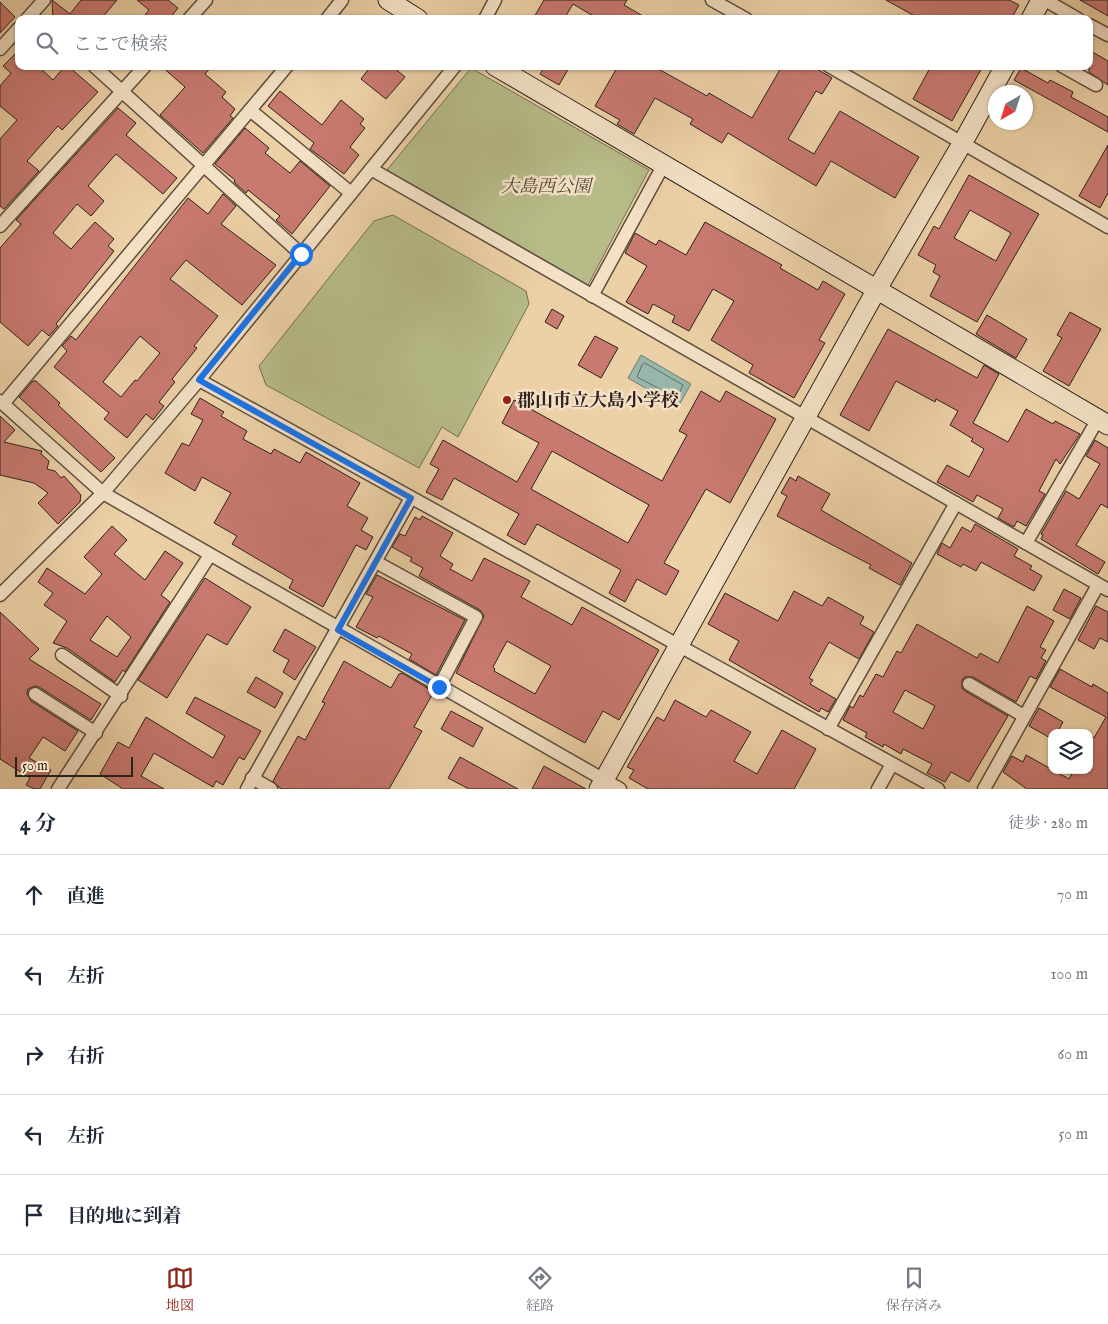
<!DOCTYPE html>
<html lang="ja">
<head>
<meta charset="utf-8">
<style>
	:root { --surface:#fff; --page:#f2f2f3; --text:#1f2937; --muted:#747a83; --line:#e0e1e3; --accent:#8f2418 }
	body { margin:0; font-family:"IM FELL English","Noto Serif JP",serif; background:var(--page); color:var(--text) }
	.controls { position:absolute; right:15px; bottom:15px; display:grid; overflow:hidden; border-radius:10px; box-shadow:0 1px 4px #0004 }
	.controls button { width:45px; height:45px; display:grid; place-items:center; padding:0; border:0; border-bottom:1px solid var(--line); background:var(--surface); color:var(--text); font:25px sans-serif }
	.compass { position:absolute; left:988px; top:85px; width:45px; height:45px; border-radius:50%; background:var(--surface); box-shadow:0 1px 4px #0004; rotate:219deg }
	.scale { position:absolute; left:15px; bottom:12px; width:118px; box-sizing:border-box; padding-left:5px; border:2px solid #2d221c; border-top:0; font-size:14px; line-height:18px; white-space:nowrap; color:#2d221c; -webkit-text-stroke:4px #f3e0c5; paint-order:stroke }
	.stop { position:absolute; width:15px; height:15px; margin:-11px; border:4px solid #1a73e8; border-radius:50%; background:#fff }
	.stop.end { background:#1a73e8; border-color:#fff; box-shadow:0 1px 5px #0008 }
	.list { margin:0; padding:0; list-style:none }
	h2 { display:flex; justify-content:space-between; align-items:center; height:65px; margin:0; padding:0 20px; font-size:21px }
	h2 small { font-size:16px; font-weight:400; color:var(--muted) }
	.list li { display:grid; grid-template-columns:32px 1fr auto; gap:15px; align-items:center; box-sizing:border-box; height:80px; padding:0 20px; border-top:1px solid var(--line) }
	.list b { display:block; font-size:19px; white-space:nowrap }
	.list em { font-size:16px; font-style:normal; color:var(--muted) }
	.icon { flex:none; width:28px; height:28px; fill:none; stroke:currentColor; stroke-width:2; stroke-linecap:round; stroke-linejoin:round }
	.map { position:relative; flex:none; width:1108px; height:789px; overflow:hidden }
	.search { position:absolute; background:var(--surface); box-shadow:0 1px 4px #0004; left:15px; right:15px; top:15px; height:55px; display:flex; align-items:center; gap:12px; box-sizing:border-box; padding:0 18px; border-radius:10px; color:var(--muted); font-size:19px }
	.sheet { height:465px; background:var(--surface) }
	nav { display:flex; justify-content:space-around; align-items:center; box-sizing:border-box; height:70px; border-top:1px solid var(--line); background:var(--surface); font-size:14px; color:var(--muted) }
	nav a { display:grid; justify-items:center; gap:2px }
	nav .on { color:var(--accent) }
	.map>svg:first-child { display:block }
</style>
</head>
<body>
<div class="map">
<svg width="1108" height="789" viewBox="0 0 1108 789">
	<rect width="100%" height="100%" fill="#ecd0a6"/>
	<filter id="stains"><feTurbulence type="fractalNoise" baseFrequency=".004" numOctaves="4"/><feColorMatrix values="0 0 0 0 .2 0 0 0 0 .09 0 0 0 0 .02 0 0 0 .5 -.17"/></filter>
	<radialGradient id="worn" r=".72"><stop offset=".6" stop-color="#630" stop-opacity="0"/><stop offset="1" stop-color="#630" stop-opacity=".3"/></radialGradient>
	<g fill="#b6bb88" stroke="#726e52">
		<path d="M471 68 649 170 588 285 387 170Z"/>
		<path d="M393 215 526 291 529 304 458 437 442 427 419 468 266 385 259 366 374 221Z"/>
	</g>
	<path fill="#99b6ab" stroke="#6e7b72" d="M641 355 691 384 678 407 628 378Z"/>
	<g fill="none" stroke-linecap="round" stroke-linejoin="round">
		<path stroke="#636c64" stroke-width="1" d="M645 363 683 385 677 398 637 377 642 365Z"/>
	</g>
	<g fill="#c87970" stroke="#2d221c" fill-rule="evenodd">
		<path d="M52 0 70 14 81 0H117L101 19H53Z"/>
		<path d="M137 0H168L178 8 169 19H142L149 10Z"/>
		<path d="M544 0H627L624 5 648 19H598L573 4 564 19H533Z"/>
		<path d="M886 0H1009L1019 5 1011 19H920Z"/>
		<path d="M1080 0H1108V16Z"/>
		<path d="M0 2 15 17 0 33Z"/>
		<path d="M19 50V66H38L53 80 65 66H68L98 92 62 130 58 126 27 161 39 171 4 209 0 206V139L17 120 0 106V86L11 73 3 66Z"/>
		<path d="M1089 50 1108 61V85L1089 72Z"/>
		<path d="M161 66H212L205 74 226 92 222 97 235 109 230 116 233 118 203 153 160 115 185 87Z"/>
		<path d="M371 66H392L405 77 386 99 361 79Z"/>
		<path d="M545 66H570L559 85 540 74Z"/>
		<path d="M618 66H653L707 96 709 93 752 118 782 66H812L832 78 822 94 816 91 788 139 814 154 840 111 919 157 895 198 831 161 816 186 728 133 722 143 690 124 693 119 655 98 634 134 617 124 620 120 595 106Z"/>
		<path d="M931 66H983L952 121 913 99Z"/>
		<path d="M1021 68 1048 83 1050 80 1073 92 1071 97 1108 117V132L1014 80Z"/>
		<path d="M280 91 322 125 341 100 364 119 360 124 365 128 350 147 359 155 344 174 310 149 314 143 268 106Z"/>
		<path d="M118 108 136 123 126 135 177 178 163 194 116 154 88 186 104 201 91 216 77 204 53 233 71 249 95 222 114 239 108 246 114 251 56 324 58 326 49 336 42 330 28 346 0 322V248L21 224 16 220Z"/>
		<path d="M245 128 269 148 265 153 290 173 300 161 330 186 292 234 276 220 280 216 248 190 246 193 234 182 235 180 215 164Z"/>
		<path d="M1108 145V193L1100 208 1079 196Z"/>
		<path d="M969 175 1039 214 977 322 930 296 940 276 933 272 936 265 918 255 934 226 939 229ZM970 210 1011 233 996 261 954 238Z"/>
		<path d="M223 194 236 206 221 224 276 265 242 305 186 260 170 279 218 316 194 346 197 348 172 379 175 382 159 402 164 406 153 420 146 414 127 438 104 419 109 413 54 367 67 351 62 346 71 336 76 340 188 198 208 214ZM140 336 160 353 137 381 135 380 121 397 103 382Z"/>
		<path d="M705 222 782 265 780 268 818 290 823 281 845 294 819 340 825 343 794 398 749 373 753 365 711 340 734 301 713 289 689 331 672 322 675 316 653 304 648 314 626 302 647 266 625 253 635 233 656 245 659 240 686 255Z"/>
		<path d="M552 309 564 316 557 329 545 322Z"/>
		<path d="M1070 312 1101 329 1069 386 1043 371 1062 338 1057 335Z"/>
		<path d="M987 315 1027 339 1016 358 976 334Z"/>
		<path d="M888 329 977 378 984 365 999 374 973 423 1008 442 1026 409 1053 424 1055 421 1080 434 1060 464 1056 459 1039 491 1045 494 1026 526 1017 521 1014 527 998 518 1003 509 977 495 973 502 937 482 947 465 969 477 984 449 971 441 973 439 950 425 958 411 936 399 935 402 896 381 869 431 840 415Z"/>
		<path d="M595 336 618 348 601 378 578 365Z"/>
		<path d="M33 381H36L60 403 58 405 115 458 101 472 19 397Z"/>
		<path d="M701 391 720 402 726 391 776 419 730 503 706 489 664 563 679 571 666 595 637 579 625 602 609 593 621 570 537 524 525 545 507 535 519 514 454 478 442 500 426 492 439 469 430 464 443 440 517 482 539 443 502 423 514 400 662 481 687 435 679 431ZM552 451 649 505 628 543 531 489Z"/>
		<path d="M200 398 224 412 221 416 247 431 243 439 271 454 274 449 300 463 306 452 360 483 347 506 368 518 361 530 373 537 366 550 356 545 323 607 289 588 293 580 232 544 237 536 214 523 231 493 202 477 195 491 165 473 182 443 189 446 203 420 191 414Z"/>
		<path d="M0 416 15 430 4 442 42 451 41 454 49 461 47 469 55 471 61 478 64 476 81 495 80 502 58 524 38 503 48 493 34 483 0 475Z"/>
		<path d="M1095 440 1108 448V508L1101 504 1076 545 1105 562 1098 574 1041 539 1043 535 1041 534 1066 491 1079 499 1100 464 1086 456Z"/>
		<path d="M798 476 830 494 821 510 912 563 900 585 869 568 871 565 777 516 787 496 781 493 790 477 796 481Z"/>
		<path d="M422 516 453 533 440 556 453 564 450 569 472 581 484 558 530 581 521 597 572 625 582 607 659 650 619 720 603 711 585 743 456 673 484 616 480 610 419 576 423 568 410 561 412 558 392 547 400 534 405 536 415 517 420 520ZM507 641 551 666 535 694 494 671 495 669 493 667Z"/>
		<path d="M975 524 1018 549 1014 556 1032 566 1030 569 1042 576 1034 591 981 562 976 571 963 564 961 567 937 554 942 543 950 548 962 527 971 532Z"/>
		<path d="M112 526 127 540 114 554 145 580 165 551 183 563 161 595 170 602 125 672 123 670 115 682 67 648 53 643 67 621 44 605 53 593 38 582 47 568 85 594 102 574 84 557ZM107 616 131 637 117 657 90 640Z"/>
		<path d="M377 575 465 620 436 675 409 659 412 654 379 636 377 638 356 627 373 597 366 594Z"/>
		<path d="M205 578 251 607 227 645 207 634 167 698 138 680Z"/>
		<path d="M1064 589 1081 598 1070 619 1053 610Z"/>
		<path d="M794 591 822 606 828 597 864 617 860 624 874 632 859 659 829 642 809 678 813 680 810 684 836 699 828 712 821 708 819 712 729 660 739 641 708 624 725 593 778 621Z"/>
		<path d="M1027 606 1054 621 1040 647 1046 650 1041 658 1046 661 1036 679 1030 676 1016 702 973 677H965L962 680V688L965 691 1008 716 969 782 951 772 945 782 927 773 932 764 903 749 901 754 884 744 883 747 865 737 867 733 843 720 850 706 853 708 860 695 863 697 876 674 883 677 897 651 901 653 917 624 977 658 980 653 998 663ZM905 690 935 706 923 729 893 712Z"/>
		<path d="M1096 606 1108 612V642L1100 638 1094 649 1078 640Z"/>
		<path d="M0 612 39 649 29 659 101 704 91 720 39 687 35 686 28 689 27 694 31 701 78 731 65 751 43 737 29 758 51 770 40 789H34L26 785 30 778 0 759Z"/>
		<path d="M285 629 316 647 295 680 283 672 289 660 273 651Z"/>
		<path d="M344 661 391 688 399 674 402 673 429 689 433 693 414 727 422 731 389 789H281L273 781 298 736 305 740 325 703 322 702Z"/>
		<path d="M1060 669 1092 687 1093 684 1108 693V789H1027L1003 772 1012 756 1023 762 1026 755 1069 779 1074 770H1089V735L1094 738 1106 717 1050 687Z"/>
		<path d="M256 677 283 693 275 708 247 692Z"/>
		<path d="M195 697 261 731 244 760 239 757 223 785 216 781 213 787 154 753 141 776 164 789H123L100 774 118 742 129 748 146 717 213 758 225 736 186 713Z"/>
		<path d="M675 700 706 717 711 710 751 732 734 761 757 774 782 730 816 749 794 789H648L629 778 634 770 627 767 657 717 664 721Z"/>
		<path d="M1039 708 1063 722 1057 733H1052V739L1029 726Z"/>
		<path d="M451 711 483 728 473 747 441 729Z"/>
		<path d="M460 757 518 789H469L448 778Z"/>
		<path d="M544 766 586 789H532Z"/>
	</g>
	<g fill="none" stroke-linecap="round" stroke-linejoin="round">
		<defs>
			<g id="street">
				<path d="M712 0 746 19"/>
				<path d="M1045 0 1078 19"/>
				<path d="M27 19 44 0"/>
				<path d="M189 19 206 0"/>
				<path d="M327 19 342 0"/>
				<path d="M485 19 495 0"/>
				<path d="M1089 25 1108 35"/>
				<path d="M0 49 19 28"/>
				<path d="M94 66 301 254"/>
				<path d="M829 66 1108 227"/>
				<path d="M1062 66 1096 85"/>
				<path d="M250 110 351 193"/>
				<path d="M371 169 1108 590"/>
				<path d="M0 226 145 66"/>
				<path d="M592 296 664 164"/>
				<path d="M199 380 938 789"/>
				<path d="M0 401 103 493 620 789"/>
				<path d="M3 404 287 66"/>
				<path d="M1026 543 1098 419"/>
				<path d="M376 562 476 617 439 687"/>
				<path d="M0 595 103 493 199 380 455 66"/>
				<path d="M62 655 121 696"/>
				<path d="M969 684 1024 716"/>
				<path d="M35 694 96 733"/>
				<path d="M828 729 956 503"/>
				<path d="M252 778 271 789"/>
				<path d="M58 789 210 555"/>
				<path d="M247 789 411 498"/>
				<path d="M878 789 892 764"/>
				<path d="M984 789 1098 585"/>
			</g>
			<g id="secondary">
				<path d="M388 0 418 19"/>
				<path d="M1031 19 1041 0"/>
				<path d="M495 66 1108 425"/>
				<path d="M599 789 877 289 963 142 1005 66"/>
			</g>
		</defs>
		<use href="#street" stroke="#5d4e3e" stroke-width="15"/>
		<use href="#secondary" stroke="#2d221c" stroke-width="21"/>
		<use href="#street" stroke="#f3e0c5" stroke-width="12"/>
		<use href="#secondary" stroke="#f3e0c5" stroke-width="19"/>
	</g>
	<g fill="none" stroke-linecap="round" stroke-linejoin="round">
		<path stroke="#1a73e8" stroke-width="6" d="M301 254 199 380 411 498 338 630 439 687"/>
	</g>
	<circle fill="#8f2418" stroke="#f3e0c5" stroke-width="2" cx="507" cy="400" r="5"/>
	<g text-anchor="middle" stroke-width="5" stroke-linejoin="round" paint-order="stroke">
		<g font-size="18" font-style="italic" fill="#4f4837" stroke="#f3e0c5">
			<text x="546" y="192">大島西公園</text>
		</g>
		<g font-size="18" font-weight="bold" fill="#2d221c" stroke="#f3e0c5" text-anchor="start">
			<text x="517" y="406">郡山市立大島小学校</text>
		</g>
	</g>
	<rect width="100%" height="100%" filter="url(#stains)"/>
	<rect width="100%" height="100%" fill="url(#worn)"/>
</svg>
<div class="controls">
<button><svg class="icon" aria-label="layers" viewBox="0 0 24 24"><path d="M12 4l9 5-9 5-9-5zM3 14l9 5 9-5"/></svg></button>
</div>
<svg class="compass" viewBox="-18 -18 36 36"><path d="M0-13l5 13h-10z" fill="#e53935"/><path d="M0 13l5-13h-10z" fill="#747a83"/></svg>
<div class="scale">50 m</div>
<div class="stop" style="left:301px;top:254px"></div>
<div class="stop end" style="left:439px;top:687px"></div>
<div class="search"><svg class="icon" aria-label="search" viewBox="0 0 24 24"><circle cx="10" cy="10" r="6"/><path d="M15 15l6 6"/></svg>ここで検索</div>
</div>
<section class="sheet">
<h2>4 分<small>徒歩 · 280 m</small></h2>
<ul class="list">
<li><svg class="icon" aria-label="ahead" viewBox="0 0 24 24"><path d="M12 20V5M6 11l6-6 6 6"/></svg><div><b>直進</b></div><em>70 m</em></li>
<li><svg class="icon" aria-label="left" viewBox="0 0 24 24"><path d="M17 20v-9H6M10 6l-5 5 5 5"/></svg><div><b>左折</b></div><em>100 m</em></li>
<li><svg class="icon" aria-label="right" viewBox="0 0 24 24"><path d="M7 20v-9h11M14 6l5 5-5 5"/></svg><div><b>右折</b></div><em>60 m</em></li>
<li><svg class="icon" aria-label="left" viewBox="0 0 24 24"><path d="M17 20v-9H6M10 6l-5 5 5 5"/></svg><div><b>左折</b></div><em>50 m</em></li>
<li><svg class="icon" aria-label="arrive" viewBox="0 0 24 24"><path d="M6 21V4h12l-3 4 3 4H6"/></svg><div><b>目的地に到着</b></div></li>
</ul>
</section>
<nav>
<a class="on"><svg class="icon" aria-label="map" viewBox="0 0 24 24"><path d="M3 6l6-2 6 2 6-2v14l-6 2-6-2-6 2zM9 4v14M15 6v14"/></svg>地図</a>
<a><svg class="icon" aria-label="directions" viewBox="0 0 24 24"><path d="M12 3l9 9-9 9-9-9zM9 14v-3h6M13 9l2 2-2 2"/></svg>経路</a>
<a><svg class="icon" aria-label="saved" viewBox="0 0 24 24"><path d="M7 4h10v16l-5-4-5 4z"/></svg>保存済み</a>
</nav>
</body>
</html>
